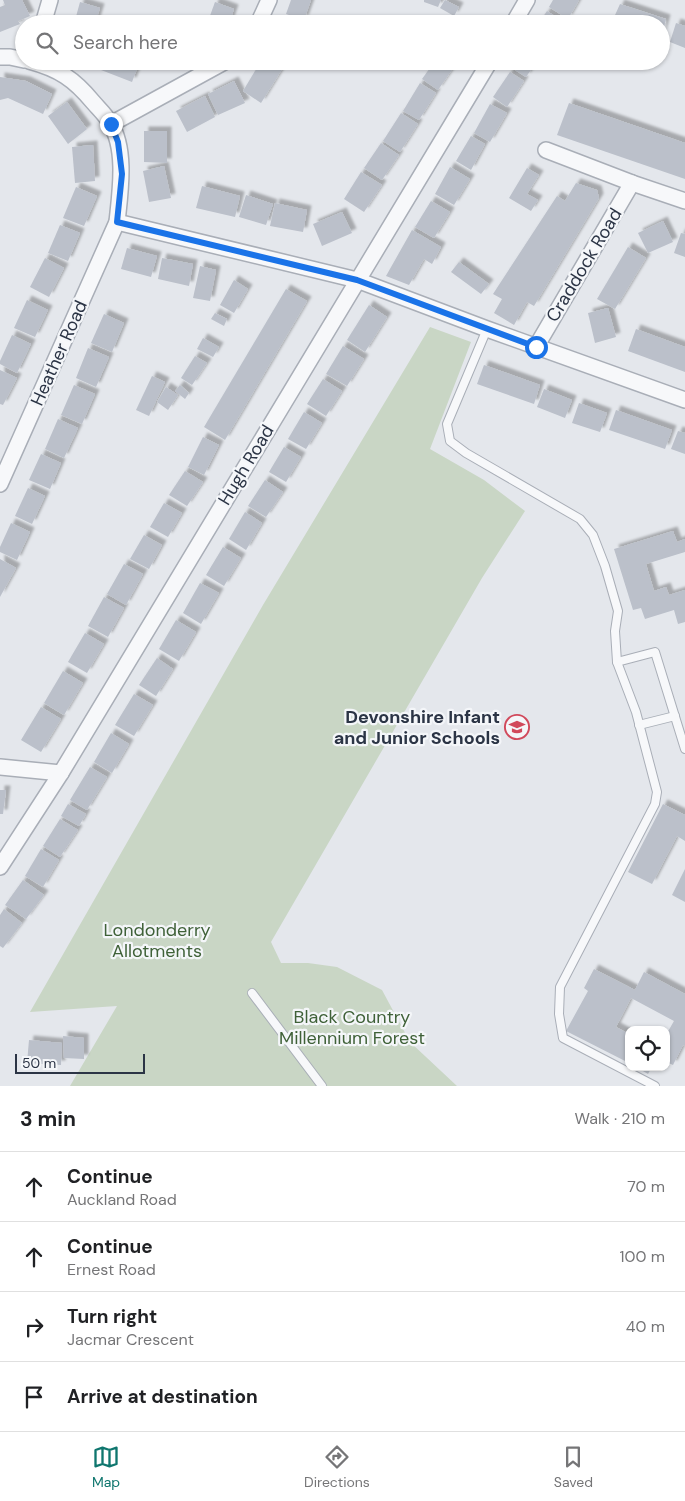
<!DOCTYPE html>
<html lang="en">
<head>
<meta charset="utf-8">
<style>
	:root { --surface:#fff; --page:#f6f6f6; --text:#202124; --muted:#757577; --line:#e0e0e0; --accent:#0f766e }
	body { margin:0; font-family:"DM Sans",sans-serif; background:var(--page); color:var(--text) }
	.controls { position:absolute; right:15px; bottom:15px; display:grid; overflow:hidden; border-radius:10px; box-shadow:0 1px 4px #0004 }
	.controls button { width:45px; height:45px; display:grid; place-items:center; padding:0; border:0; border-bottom:1px solid var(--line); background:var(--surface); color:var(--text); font:25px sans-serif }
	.scale { position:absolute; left:15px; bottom:12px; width:130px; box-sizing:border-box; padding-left:5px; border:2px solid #2b3445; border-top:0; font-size:14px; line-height:18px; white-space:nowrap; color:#2b3445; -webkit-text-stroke:4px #f4f6f9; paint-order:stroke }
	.stop { position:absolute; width:15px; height:15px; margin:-11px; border:4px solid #1a73e8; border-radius:50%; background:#fff }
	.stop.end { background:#1a73e8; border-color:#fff; box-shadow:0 1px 5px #0008 }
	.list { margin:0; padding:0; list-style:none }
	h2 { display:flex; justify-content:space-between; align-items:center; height:65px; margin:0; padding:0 20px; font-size:21px }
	h2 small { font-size:16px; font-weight:400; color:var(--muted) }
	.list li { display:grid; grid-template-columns:32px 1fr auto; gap:15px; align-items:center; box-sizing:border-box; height:70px; padding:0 20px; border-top:1px solid var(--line) }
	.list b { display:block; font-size:19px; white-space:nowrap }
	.list p { margin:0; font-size:16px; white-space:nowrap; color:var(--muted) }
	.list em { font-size:16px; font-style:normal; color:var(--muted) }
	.icon { flex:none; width:28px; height:28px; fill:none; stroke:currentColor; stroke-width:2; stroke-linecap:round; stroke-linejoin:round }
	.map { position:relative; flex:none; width:685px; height:1086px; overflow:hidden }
	.search { position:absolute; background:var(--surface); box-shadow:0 1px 4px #0004; left:15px; right:15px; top:15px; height:55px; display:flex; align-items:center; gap:12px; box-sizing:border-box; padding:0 18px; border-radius:28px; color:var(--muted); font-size:19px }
	.sheet { height:345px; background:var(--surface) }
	nav { display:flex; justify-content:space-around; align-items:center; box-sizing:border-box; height:70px; border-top:1px solid var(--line); background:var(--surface); font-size:14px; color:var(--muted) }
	nav a { display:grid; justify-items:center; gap:2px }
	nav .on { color:var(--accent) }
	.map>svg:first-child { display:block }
</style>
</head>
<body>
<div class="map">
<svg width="685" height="1086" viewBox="0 0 685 1086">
	<defs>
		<filter id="shadow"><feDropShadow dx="4.5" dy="-4.5" stdDeviation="1" flood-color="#0004"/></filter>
	</defs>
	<rect width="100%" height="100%" fill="#e4e7ec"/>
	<path fill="#c9d6c5" d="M430 327 471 342 430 449 484 480 525 511 482 578 271 942 281 963H308L337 967 382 990 410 1042 457 1086H70L117 1006 30 1012 263 605Z"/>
	<g fill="#bbc0ca" filter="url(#shadow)">
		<path d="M3 0H22L30 16 18 21 20 24 0 32V7L5 5Z"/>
		<path d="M291 0H311L304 20 286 14Z"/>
		<path d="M424 0H441L438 7 424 2Z"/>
		<path d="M445 0 459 7 454 16 440 8Z"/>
		<path d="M553 0H579L568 19 549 7Z"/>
		<path d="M80 2 100 8 95 24H74Z"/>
		<path d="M215 2 234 9 229 24H207Z"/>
		<path d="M620 4 666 19 662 35 661 24H611Z"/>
		<path d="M547 11 567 24H538Z"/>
		<path d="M676 23 685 26V48L670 42Z"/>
		<path d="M104 61H140L132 82 101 70Z"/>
		<path d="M157 61H177L161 69Z"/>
		<path d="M261 61H277L284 66 261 103 243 91Z"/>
		<path d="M435 61H452L456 64 438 90 422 79Z"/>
		<path d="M516 61H537L526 77 512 68Z"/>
		<path d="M510 72 524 81 507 107 493 97Z"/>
		<path d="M0 77 26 81 52 94 43 114 8 98 0 100Z"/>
		<path d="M234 81 245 103 218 115 208 94Z"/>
		<path d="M420 83 436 93 419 120 403 111Z"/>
		<path d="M205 96 215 117 187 132 176 111Z"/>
		<path d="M67 102 87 129 68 144 48 116Z"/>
		<path d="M569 103 685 143V179L557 135Z"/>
		<path d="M490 104 507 113 490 142 474 133Z"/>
		<path d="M401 113 418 124 400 152 383 141Z"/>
		<path d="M144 131H167V163L144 162Z"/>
		<path d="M471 136 485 144 471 170 456 161Z"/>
		<path d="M381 143 399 155 382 180 364 168Z"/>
		<path d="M93 145 95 181 75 183 72 147Z"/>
		<path d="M164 166 171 198 149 202 143 171Z"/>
		<path d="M450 167 470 179 454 205 435 194Z"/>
		<path d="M527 168 539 175 527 194 538 200 531 211 509 198Z"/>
		<path d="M361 172 382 185 364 212 344 199Z"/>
		<path d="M576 183 597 190 599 198 534 306 527 302 514 325 494 313 502 299 493 294 557 196 565 201Z"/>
		<path d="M202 186 240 196 235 217 196 208Z"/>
		<path d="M76 187 97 196 84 226 63 218Z"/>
		<path d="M246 195 273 204 266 225 239 217Z"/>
		<path d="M431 201 450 212 434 238 415 227Z"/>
		<path d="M275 203 307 210 303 232 270 226Z"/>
		<path d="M342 212 352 233 322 246 313 224Z"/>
		<path d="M663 221 673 242 648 253 638 233Z"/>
		<path d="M60 225 80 233 68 261 48 253Z"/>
		<path d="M412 230 441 247 432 264 424 259 409 285 386 276Z"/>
		<path d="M681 233 685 234V257L674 253Z"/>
		<path d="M628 247 646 258 615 309 597 299Z"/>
		<path d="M127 248 157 256 151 277 121 269Z"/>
		<path d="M45 258 64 268 49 297 30 287Z"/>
		<path d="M162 258 193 264 189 286 158 279Z"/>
		<path d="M459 262 489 284 481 294 451 272Z"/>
		<path d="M200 266 216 270 210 301 193 298Z"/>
		<path d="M234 280 248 289 234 313 220 305Z"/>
		<path d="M286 289 307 301 225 440 204 427Z"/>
		<path d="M27 300 48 310 35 337 14 328Z"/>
		<path d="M369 305 387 317 365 352 347 340Z"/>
		<path d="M608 308 616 337 595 343 588 313Z"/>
		<path d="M215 313 227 319 224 326 211 319Z"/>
		<path d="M104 314 124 323 112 352 91 343Z"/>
		<path d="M636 329 685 347V372L628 351Z"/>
		<path d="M12 335 31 344 17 373 0 364V361Z"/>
		<path d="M203 338 219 347 213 357 197 349Z"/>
		<path d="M343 346 364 359 347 386 326 374Z"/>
		<path d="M88 348 109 357 96 387 76 378Z"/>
		<path d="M195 356 207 363 192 385 181 378Z"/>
		<path d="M484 365 540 385 534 404 477 384Z"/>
		<path d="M0 370 17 378 3 405 0 404Z"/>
		<path d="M152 376 165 382 149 416 136 410Z"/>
		<path d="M323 379 342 391 326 416 307 404Z"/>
		<path d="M74 385 95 394 82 424 61 415Z"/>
		<path d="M180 385 189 393 185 399 175 391Z"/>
		<path d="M166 387 178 395 168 410 157 402Z"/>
		<path d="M544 389 572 400 565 418 537 407Z"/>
		<path d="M579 403 607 413 600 432 572 423Z"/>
		<path d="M616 410 672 430 665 449 609 430Z"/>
		<path d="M304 412 322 423 306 449 288 439Z"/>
		<path d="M58 419 78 428 64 458 45 449Z"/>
		<path d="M678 431 685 433V454L671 449Z"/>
		<path d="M203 437 219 445 204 475 188 467Z"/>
		<path d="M284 447 301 457 286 482 269 472Z"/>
		<path d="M41 454 61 463 50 489 29 480Z"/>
		<path d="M185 471 203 482 187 506 169 495Z"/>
		<path d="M265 480 283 492 266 517 248 506Z"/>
		<path d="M28 488 45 496 32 524 15 516Z"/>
		<path d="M164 503 182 513 168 537 150 527Z"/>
		<path d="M245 512 262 523 246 550 229 539Z"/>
		<path d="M11 523 30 532 17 560 0 552V547Z"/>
		<path d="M673 531 677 542 685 539V552L646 564 654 591 666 587 669 595 685 590V622L678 624 674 610 645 619 641 608 633 610 614 549Z"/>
		<path d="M144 535 162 545 149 569 130 559Z"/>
		<path d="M223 547 241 558 224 586 206 575Z"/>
		<path d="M0 559 16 568 0 597Z"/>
		<path d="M124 564 143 574 126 605 107 594Z"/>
		<path d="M200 583 219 593 201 624 183 613Z"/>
		<path d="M104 597 124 608 108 637 88 626Z"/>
		<path d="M176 620 196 632 179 661 159 649Z"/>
		<path d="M85 633 104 644 87 673 68 662Z"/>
		<path d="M157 658 173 669 156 696 139 685Z"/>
		<path d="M63 671 83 683 64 715 44 703Z"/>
		<path d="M134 694 153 705 134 736 115 725Z"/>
		<path d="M41 707 61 719 41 752 21 740Z"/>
		<path d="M111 733 129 744 112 773 94 762Z"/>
		<path d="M90 767 107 777 87 810 70 800Z"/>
		<path d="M0 790H6L3 814H0Z"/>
		<path d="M68 804 86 814 79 826 61 816Z"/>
		<path d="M663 804 685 815V841L677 836 652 884 628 872Z"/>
		<path d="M60 819 78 830 60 857 43 846Z"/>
		<path d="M41 849 59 860 43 887 25 876Z"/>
		<path d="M685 869V902L672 895Z"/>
		<path d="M23 880 44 895 26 919 5 905Z"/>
		<path d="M4 909 22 923 3 948 0 946V915Z"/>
		<path d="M594 969 635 990 644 972 685 994V1046L683 1045 673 1065 666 1062V1035L674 1021 631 998 616 1027 629 1034V1063L566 1031 588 991 584 988Z"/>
		<path d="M63 1036 84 1038V1059L64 1058Z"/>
		<path d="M29 1040 62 1043 61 1065 27 1063Z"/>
		<path d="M636 1067H652L648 1074Z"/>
	</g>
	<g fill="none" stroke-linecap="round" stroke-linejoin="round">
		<defs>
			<g id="service">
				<path d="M487 329 447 424 450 441 466 453 580 519 593 535 605 566 618 611 615 631 617 662 636 712 657 792 655 804 560 987 559 1014 563 1038 655 1086"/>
				<path d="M617 662 655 652 685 749"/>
				<path d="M639 725 675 716"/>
				<path d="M252 993 322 1086"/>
			</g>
			<g id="minor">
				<path d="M43 24 50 0"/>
				<path d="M258 24 269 0"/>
				<path d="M513 24 527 0"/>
				<path d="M0 57H10L24 60"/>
				<path d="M111 124 226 61"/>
				<path d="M546 150 632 183 685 201"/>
				<path d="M117 222 357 280 487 329 685 400"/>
				<path d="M536 347 632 183"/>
				<path d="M0 484 117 222C120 193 127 149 110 123 106 115 99 109 93 102 74 79 59 69 29 61"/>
				<path d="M0 767 61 773"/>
				<path d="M0 867 61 773 490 61"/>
			</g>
		</defs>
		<use href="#service" stroke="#a9aeb7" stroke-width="10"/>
		<use href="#minor" stroke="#a9aeb7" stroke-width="18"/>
		<use href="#service" stroke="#f7f8fa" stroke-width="8"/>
		<use href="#minor" stroke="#f7f8fa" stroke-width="15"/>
	</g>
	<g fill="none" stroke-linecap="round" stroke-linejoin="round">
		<path stroke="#1a73e8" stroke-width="6" d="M111 124 118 142 122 174 117 222 357 280 536 347"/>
	</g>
	<defs>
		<symbol id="school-ring" viewBox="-11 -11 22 22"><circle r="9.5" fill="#f4f6f9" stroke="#d1495b" stroke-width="1.5"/><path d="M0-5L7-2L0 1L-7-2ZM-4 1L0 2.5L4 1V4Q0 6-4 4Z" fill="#d1495b"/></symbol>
	</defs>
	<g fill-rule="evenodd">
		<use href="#school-ring" x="503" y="713" width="28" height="28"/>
	</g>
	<g text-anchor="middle" stroke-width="4.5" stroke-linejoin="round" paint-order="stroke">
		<g font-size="18" fill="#2b3445" stroke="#f4f6f9">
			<text transform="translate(584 265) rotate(-59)" y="6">Craddock Road</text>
			<text transform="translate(59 353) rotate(-66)" y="6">Heather Road</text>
			<text transform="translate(246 465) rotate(-59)" y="6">Hugh Road</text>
		</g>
		<g font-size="18" font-weight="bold" fill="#2b3445" stroke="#f4f6f9" text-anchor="end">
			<text x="500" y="723">Devonshire Infant<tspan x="500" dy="21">and Junior Schools</tspan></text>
		</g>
		<g font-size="18" fill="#3f6138" stroke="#f4f6f9">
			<text x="157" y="936">Londonderry<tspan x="157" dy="21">Allotments</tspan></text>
			<text x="352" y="1023">Black Country<tspan x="352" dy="21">Millennium Forest</tspan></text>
		</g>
	</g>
</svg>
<div class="controls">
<button><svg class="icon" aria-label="locate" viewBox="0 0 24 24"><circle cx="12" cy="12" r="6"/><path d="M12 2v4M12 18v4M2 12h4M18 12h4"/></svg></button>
</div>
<div class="scale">50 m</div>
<div class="stop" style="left:536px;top:347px"></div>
<div class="stop end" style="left:111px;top:124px"></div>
<div class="search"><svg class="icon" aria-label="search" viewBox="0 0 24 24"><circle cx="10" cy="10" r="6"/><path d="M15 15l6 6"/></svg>Search here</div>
</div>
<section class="sheet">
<h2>3 min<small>Walk · 210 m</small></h2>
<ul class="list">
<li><svg class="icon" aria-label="ahead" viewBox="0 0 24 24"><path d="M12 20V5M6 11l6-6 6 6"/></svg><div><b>Continue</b><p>Auckland Road</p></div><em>70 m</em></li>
<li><svg class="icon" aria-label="ahead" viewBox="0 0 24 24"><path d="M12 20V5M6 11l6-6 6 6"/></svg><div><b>Continue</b><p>Ernest Road</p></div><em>100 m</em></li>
<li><svg class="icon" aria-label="right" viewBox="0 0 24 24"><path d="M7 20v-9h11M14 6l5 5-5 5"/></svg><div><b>Turn right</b><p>Jacmar Crescent</p></div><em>40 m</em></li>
<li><svg class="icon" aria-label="arrive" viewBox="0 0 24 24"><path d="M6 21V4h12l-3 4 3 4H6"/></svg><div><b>Arrive at destination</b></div></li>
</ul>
</section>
<nav>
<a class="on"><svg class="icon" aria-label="map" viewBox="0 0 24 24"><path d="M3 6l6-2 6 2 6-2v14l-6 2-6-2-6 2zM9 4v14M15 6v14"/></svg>Map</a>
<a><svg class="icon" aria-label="directions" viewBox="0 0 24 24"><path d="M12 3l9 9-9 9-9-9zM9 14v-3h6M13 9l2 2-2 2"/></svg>Directions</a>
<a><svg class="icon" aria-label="saved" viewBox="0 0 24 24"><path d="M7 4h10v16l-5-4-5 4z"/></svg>Saved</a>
</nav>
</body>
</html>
